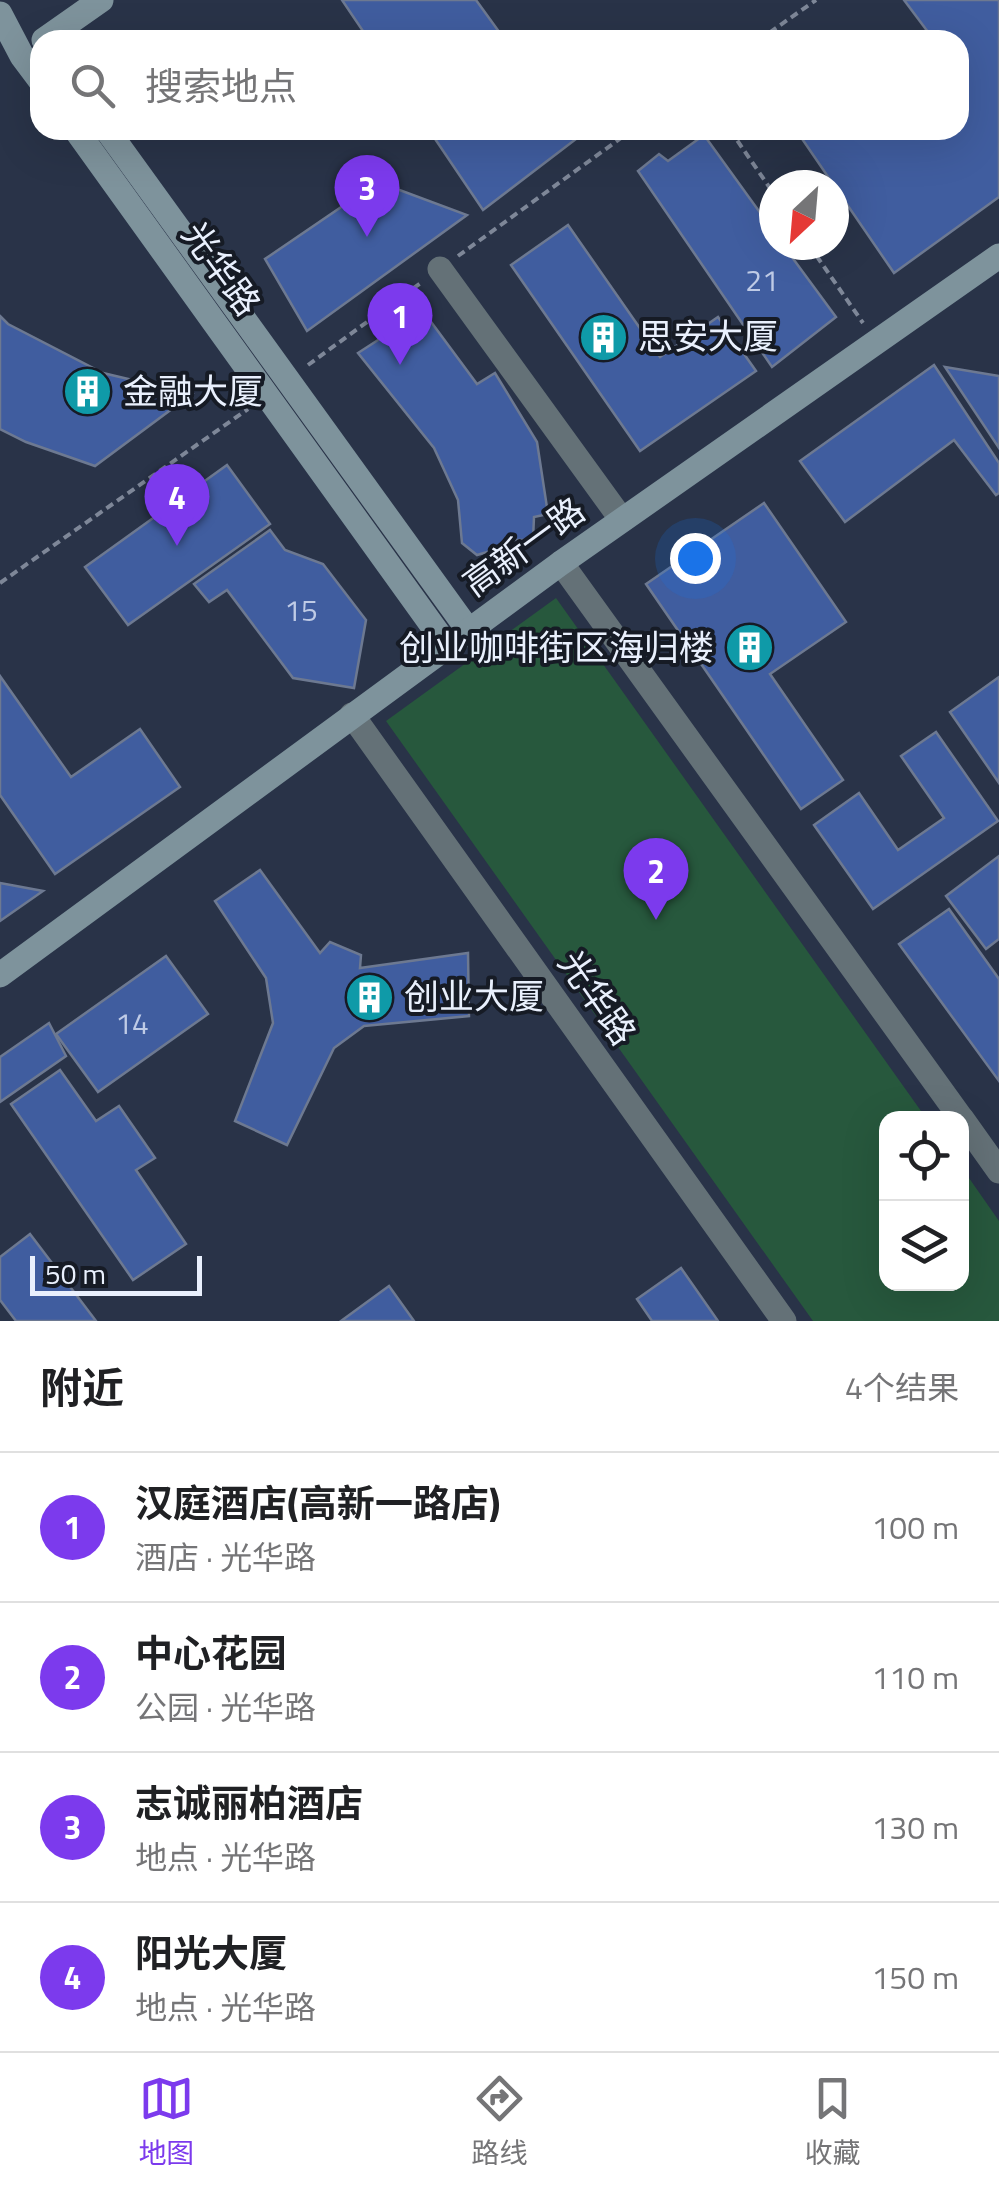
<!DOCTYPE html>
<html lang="zh">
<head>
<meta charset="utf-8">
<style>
	:root { --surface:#fff; --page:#f2f2f2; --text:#202124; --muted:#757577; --line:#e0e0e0; --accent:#7c3aed }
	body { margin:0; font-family:"Titillium Web","Noto Sans SC",sans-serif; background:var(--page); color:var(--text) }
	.controls { position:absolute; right:30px; bottom:30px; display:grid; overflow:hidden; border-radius:20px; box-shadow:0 10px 40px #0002 }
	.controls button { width:90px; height:90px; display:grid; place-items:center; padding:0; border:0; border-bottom:2px solid var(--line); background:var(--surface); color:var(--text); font:50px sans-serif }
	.compass { position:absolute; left:759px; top:170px; width:90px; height:90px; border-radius:50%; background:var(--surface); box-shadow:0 10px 40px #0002; rotate:206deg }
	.scale { position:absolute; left:30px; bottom:25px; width:172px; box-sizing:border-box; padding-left:10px; border:5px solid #e9f0fd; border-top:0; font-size:28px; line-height:35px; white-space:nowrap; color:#e9f0fd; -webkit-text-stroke:8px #161b25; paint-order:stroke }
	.you { position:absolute; left:695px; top:558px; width:35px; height:35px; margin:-25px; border:8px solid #fff; border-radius:50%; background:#1a73e8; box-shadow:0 0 0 15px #1a73e833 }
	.badge { display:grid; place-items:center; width:65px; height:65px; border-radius:50%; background:var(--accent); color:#fff; font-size:32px; font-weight:700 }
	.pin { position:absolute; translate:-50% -82px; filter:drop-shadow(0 2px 5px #0008) }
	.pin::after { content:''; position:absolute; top:52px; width:35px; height:30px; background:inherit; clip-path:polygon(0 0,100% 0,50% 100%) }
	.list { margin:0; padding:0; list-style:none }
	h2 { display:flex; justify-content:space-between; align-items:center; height:130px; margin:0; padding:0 40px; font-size:42px }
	h2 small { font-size:32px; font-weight:400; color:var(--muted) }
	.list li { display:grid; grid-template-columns:65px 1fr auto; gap:30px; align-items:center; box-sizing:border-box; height:150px; padding:0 40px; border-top:2px solid var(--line) }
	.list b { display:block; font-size:38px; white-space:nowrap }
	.list p { margin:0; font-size:32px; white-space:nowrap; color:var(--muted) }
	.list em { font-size:32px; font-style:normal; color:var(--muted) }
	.icon { flex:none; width:55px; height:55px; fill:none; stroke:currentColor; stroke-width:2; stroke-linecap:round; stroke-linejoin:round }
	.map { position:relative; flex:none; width:999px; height:1321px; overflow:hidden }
	.search { position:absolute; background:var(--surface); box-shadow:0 10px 40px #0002; left:30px; right:30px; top:30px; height:110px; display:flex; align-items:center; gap:25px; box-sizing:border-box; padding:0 35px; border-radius:30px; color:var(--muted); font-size:38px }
	.sheet { height:730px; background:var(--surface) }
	nav { display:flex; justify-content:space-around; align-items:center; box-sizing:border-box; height:140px; border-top:2px solid var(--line); background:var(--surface); font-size:28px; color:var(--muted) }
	nav a { display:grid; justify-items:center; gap:5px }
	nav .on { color:var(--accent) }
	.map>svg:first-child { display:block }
</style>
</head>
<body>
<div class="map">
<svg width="999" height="1321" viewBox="0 0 999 1321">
	<rect width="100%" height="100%" fill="#293348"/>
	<path fill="#27583d" d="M556 598 926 1118H886V1284H962V1168L999 1221V1321H813L386 721Z"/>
	<g fill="#405d9f" stroke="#6d7991" stroke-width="2.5">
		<path d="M342 0H476L505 40H369Z"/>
		<path d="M904 0H999V197L894 273 796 130H959V83L963 80 959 74V40H934Z"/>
		<path d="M429 130H570L576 139 483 210Z"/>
		<path d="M704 135 774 232V245H783L836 317 772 367 638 171 659 154 668 161Z"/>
		<path d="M378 182 467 215 307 331 265 259Z"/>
		<path d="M568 225 660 357 718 317 756 371 640 451 511 265Z"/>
		<path d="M423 311 477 384 495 373 537 442 548 514 534 517 533 540H512L511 545 477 555 462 543 458 500 434 448 358 353Z"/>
		<path d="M0 316 8 324 103 373 192 394 95 466 26 442 0 429Z"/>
		<path d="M934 365 999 463V493L996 495 954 440 845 522 800 461Z"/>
		<path d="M945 367 999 376V448Z"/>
		<path d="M227 465 270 524 128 625 85 567Z"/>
		<path d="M764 503 846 622 770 674 843 780 801 809 646 584Z"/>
		<path d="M270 530 285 550 323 564 366 620 354 688 293 678 227 590 209 602 194 584Z"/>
		<path d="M0 676 71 777 140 729 180 787 55 874 0 795Z"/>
		<path d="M999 677V783L950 712Z"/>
		<path d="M936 732 998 821 873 909 814 825 859 793 898 850 944 818 901 756Z"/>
		<path d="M999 856V939L986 949 946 896Z"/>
		<path d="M260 870 320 953 330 942 361 955 360 968 468 953 469 1016 364 1026 334 1048 287 1145 235 1121 273 1023 266 978 215 901Z"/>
		<path d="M0 883 43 891 0 921Z"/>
		<path d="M949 909 999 979V1081L899 944Z"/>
		<path d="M166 956 208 1014 98 1092 56 1034Z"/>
		<path d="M49 1023 66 1056 0 1102V1057Z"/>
		<path d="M60 1070 96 1121 119 1106 155 1158 136 1170 186 1244 133 1280 11 1104Z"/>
		<path d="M30 1234 96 1321H16L0 1300V1257Z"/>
		<path d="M681 1268 718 1321H652L637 1299Z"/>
		<path d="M389 1286 414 1321H341Z"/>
	</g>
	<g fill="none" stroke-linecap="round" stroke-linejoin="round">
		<g stroke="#7e8798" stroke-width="4" stroke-dasharray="8 5" stroke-linecap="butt">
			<path d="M759 40 816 0"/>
			<path d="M730 130 774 194"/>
			<path d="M809 245 863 323"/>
			<path d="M458 256 632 130"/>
			<path d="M308 365 422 282"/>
			<path d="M0 583 248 409"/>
		</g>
		<g stroke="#647177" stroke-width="25">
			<path d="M440 269 622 520"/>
			<path d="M561 563 961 1118"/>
			<path d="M352 715 784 1321"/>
			<path d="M962 1119 999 1171"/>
		</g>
		<g stroke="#7e939c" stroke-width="25">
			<path d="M0 14 22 56 40 80"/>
			<path d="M44 40 101 0"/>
			<path d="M76 130 447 646"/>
			<path d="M107 130 469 631"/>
			<path d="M0 975 561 563 999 256"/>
		</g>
	</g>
	<defs>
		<symbol id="building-disc" viewBox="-11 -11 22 22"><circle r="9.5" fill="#0f9aa8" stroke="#161b25"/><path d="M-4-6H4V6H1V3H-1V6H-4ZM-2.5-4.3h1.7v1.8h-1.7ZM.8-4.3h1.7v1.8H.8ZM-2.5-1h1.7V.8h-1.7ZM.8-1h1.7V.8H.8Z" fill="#fff"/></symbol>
	</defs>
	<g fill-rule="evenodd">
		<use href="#building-disc" x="576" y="310" width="55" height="55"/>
		<use href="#building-disc" x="60" y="364" width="55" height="55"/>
		<use href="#building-disc" x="722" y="620" width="55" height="55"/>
		<use href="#building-disc" x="342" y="970" width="55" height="55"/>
	</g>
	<g text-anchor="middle" stroke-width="8" stroke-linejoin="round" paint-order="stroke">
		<g font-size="30" fill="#bfcbe6">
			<text x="762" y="291">21</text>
			<text x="301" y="621">15</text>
			<text x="132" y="1034">14</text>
		</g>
		<g font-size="35" fill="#e9f0fd" stroke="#161b25">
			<text transform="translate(221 269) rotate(54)" y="12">光华路</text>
			<text transform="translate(524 547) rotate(-36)" y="12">高新一路</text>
			<text transform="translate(597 998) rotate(55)" y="12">光华路</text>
		</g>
		<g font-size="35" fill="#e9f0fd" stroke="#161b25" text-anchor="start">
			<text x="638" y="349">思安大厦</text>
			<text x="123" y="404">金融大厦</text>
			<text x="714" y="660" text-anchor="end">创业咖啡街区海归楼</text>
			<text x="404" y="1009">创业大厦</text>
		</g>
	</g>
</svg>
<div class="controls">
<button><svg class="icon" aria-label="locate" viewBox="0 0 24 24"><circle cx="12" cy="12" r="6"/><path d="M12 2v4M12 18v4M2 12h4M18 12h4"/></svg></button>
<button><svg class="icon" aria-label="layers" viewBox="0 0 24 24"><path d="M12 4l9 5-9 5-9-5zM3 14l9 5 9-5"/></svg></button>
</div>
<svg class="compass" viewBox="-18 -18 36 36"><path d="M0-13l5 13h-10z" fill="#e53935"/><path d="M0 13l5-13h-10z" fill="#757577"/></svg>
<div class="scale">50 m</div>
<div class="you"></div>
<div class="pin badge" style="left:400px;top:365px">1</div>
<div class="pin badge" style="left:656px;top:920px">2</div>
<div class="pin badge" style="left:367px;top:237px">3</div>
<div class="pin badge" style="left:177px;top:546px">4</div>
<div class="search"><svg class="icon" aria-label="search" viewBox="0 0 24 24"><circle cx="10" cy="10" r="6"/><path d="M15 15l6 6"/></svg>搜索地点</div>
</div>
<section class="sheet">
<h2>附近<small>4个结果</small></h2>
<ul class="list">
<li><span class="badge">1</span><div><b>汉庭酒店(高新一路店)</b><p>酒店 · 光华路</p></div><em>100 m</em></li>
<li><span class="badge">2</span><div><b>中心花园</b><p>公园 · 光华路</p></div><em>110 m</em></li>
<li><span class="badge">3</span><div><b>志诚丽柏酒店</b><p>地点 · 光华路</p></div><em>130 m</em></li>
<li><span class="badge">4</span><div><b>阳光大厦</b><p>地点 · 光华路</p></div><em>150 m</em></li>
</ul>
</section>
<nav>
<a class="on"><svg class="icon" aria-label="map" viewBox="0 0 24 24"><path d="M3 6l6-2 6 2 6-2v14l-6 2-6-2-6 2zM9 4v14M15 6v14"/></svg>地图</a>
<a><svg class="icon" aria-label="directions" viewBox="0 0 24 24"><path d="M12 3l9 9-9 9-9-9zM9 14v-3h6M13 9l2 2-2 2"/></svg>路线</a>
<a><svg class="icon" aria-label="saved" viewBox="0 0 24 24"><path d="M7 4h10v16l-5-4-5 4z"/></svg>收藏</a>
</nav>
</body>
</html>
